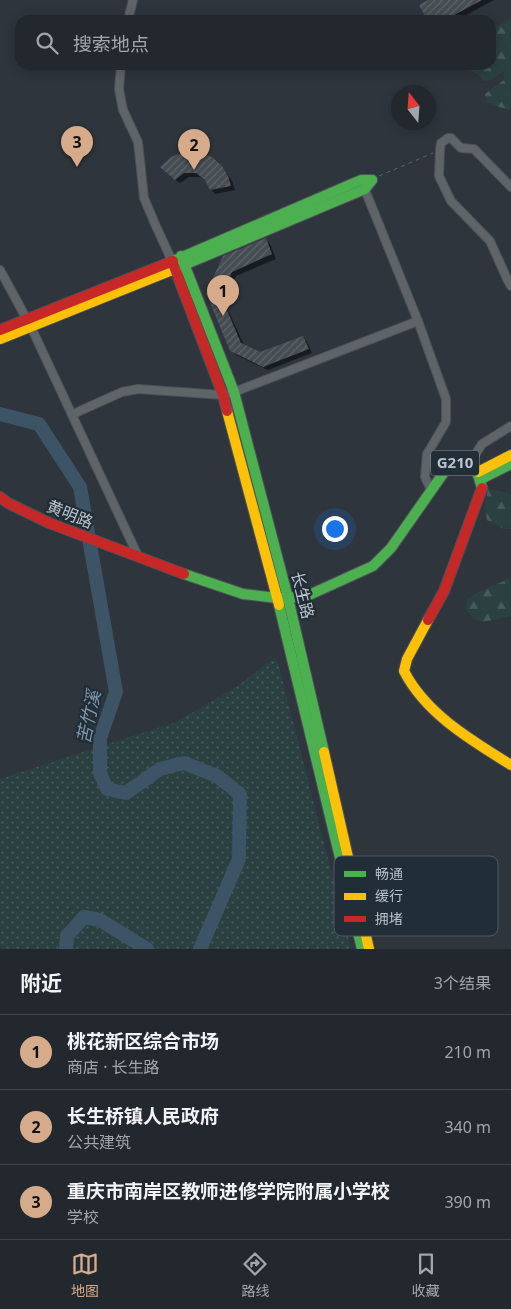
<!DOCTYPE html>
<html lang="zh">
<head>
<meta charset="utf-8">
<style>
	:root { --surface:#22282d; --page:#2a3035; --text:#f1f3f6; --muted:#a2a6aa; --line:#3f4449; --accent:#d6ab8b }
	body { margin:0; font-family:"Noto Sans","Noto Sans SC",sans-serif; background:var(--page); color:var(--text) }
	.compass { position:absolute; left:391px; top:85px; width:45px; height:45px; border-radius:50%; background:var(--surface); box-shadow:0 2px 12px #0003; rotate:343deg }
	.you { position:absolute; left:334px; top:528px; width:18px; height:18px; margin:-12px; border:4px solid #fff; border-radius:50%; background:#1a73e8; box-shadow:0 0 0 8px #1a73e833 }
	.badge { display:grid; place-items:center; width:32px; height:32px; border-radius:50%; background:var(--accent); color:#111; font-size:16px; font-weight:700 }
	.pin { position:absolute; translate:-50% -41px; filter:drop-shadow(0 1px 2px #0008) }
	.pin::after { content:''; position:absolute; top:26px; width:18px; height:15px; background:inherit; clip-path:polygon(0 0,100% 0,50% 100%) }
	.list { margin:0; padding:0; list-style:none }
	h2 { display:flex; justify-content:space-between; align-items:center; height:65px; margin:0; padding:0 20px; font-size:21px }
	h2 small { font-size:16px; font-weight:400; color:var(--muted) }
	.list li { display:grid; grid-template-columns:32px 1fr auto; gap:15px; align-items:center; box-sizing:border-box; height:75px; padding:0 20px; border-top:1px solid var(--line) }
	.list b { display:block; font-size:19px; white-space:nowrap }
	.list p { margin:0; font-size:16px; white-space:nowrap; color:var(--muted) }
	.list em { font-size:16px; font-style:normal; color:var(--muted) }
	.icon { flex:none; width:28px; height:28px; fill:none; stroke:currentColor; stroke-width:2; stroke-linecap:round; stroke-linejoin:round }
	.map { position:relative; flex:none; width:511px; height:949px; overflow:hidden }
	.search { position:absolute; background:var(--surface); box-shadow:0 2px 12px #0003; left:15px; right:15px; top:15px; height:55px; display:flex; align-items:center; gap:12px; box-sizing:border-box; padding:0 18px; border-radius:15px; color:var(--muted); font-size:19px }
	.sheet { height:290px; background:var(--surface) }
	nav { display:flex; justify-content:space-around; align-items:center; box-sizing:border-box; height:70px; border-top:1px solid var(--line); background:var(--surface); font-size:14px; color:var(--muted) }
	nav a { display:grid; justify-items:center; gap:2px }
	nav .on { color:var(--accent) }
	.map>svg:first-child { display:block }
</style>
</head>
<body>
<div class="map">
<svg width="511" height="949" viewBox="0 0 511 949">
	<defs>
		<pattern id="forest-firs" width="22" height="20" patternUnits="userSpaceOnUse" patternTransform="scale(1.25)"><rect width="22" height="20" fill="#2b4141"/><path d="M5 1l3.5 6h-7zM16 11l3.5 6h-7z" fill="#485b5b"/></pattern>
		<pattern id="park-dots" width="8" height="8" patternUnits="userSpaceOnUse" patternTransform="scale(1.25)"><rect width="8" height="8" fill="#2b4141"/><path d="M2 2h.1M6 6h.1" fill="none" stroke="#485b5b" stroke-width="1.8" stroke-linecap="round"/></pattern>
		<pattern id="building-hatch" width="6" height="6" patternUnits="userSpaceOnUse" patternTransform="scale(1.25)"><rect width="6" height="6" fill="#464d52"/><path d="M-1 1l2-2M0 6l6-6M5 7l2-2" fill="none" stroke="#5f656a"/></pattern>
	</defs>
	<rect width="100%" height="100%" fill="#2e353c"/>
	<g fill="url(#forest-firs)">
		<path d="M511 19V110L499 107 487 102 485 94 504 80V71L491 80 483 81 479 75 459 65H491V29Z"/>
		<path d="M488 488 511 494V529H504L487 520 484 509Z"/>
		<path d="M511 578V616L482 622 474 619 466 610 467 599 478 592Z"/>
	</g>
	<path fill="url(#park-dots)" d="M274 658 278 663 351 949H1L0 943V779L176 722 235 688Z"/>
	<g fill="#0007">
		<path d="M431 0H494L457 20H428Z"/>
		<path d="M221 167 226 172 232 181 235 190 215 194 211 189 207 181 201 177H189L180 183 166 172Z"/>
		<path d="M266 239 270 244 276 259 236 276 224 301 244 345 260 353 303 337 307 342 312 353 268 370 236 355 231 350 208 293Z"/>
	</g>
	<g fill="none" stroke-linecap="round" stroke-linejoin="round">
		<g stroke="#3d5366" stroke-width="14">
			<path d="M0 414 39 424 80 487 116 692 100 738V773L107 789 126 793 160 769 184 763 217 776 240 794 239 859 200 949"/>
			<path d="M66 949 67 936 84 917 100 920 147 949"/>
		</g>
	</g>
	<g fill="url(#building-hatch)">
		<path d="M428 0H482L445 20H427L419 5Z"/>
		<path d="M187 151 199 152 212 157 222 166 228 176 231 186 210 190 205 180 196 173H184L175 180 160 167 171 157Z"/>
		<path d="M266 238 272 254 232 272 221 296 241 343 260 352 303 336 309 349 263 367 230 351 206 293 223 256Z"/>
	</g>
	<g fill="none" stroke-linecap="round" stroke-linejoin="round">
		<defs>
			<g id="street">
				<path d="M128 20 133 0"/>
				<path d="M121 65 119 89 123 110 138 142 144 198 155 224 172 261"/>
				<path d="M363 185 418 321 446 399V422L427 454 425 477 431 490"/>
				<path d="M511 187 474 149 461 148 451 138H448L441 143 440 150 439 176 451 201 490 241 508 281 511 286"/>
				<path d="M0 270 31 327 138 556"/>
				<path d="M73 414 122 392 138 389 223 395 234 392 418 321"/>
				<path d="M470 463 482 444 511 426"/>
			</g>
			<g id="fast">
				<path d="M181 256 234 392 288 598 324 752"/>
				<path d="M173 261 361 180H372"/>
				<path d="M172 270 365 189 372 180"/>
				<path d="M481 479 511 464"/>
				<path d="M184 574 243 594 277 598H288L309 595 373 566 391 548 447 468 458 461 470 463 478 475 482 488"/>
				<path d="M279 605 362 949"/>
			</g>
			<g id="slow">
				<path d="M0 339 172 270"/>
				<path d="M227 411 279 605"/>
				<path d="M478 472 511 455"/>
				<path d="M428 620 407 659 404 671C426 714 471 740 511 765"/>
				<path d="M324 752 369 949"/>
			</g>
			<g id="jam">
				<path d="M172 261 223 395 227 411"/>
				<path d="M0 330 173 261"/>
				<path d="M0 497 8 503 49 523 184 574"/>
				<path d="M428 620 444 591 482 488"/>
			</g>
		</defs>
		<use href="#street" stroke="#4d5157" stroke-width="10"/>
		<use href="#fast" stroke="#4d5157" stroke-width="12"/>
		<use href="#slow" stroke="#4d5157" stroke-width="12"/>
		<use href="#jam" stroke="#4d5157" stroke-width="12"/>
		<path stroke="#5d6367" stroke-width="1" stroke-dasharray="4 4" stroke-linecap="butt" d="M379 176 433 153"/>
		<use href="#street" stroke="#5f6469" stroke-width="8"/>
		<use href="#fast" stroke="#4caf50" stroke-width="10"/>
		<use href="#slow" stroke="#ffc107" stroke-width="10"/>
		<use href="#jam" stroke="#c62828" stroke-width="10"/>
	</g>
	<g text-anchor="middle" stroke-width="4.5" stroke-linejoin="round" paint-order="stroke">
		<rect fill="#212d37" stroke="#8c969f" stroke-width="1" x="431" y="450.5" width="48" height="25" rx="4"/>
		<g font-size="15" font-weight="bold" fill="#bac3cb">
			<text x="455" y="468">G210</text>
		</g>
		<g font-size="16" fill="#bac3cb" stroke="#212d37">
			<text transform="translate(70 514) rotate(22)" y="6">黄明路</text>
			<text transform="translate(303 595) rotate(76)" y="6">长生路</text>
		</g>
		<g font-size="18" font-style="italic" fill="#7c96ac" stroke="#212d37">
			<text transform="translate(89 717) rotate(-78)" y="6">苦竹溪</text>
		</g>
	</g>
	<rect x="334" y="856" width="164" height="80" rx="8" fill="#212d37" stroke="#4f5a63" stroke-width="1"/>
	<rect x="344" y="871" width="22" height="6" fill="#4caf50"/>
	<rect x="344" y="893" width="22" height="7" fill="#ffc107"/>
	<rect x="344" y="916" width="22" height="6" fill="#c62828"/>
	<g font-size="14" fill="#bac3cb">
		<text x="375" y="879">畅通</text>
		<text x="375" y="901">缓行</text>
		<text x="375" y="924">拥堵</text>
	</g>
</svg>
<svg class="compass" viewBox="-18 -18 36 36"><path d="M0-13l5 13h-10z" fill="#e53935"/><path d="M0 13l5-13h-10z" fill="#a2a6aa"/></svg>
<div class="you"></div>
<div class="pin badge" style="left:223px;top:316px">1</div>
<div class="pin badge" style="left:194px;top:170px">2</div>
<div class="pin badge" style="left:77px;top:167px">3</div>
<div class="search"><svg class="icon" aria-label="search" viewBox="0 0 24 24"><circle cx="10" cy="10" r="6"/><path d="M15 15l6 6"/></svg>搜索地点</div>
</div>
<section class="sheet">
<h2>附近<small>3个结果</small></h2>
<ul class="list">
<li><span class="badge">1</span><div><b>桃花新区综合市场</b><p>商店 · 长生路</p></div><em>210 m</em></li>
<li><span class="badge">2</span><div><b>长生桥镇人民政府</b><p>公共建筑</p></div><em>340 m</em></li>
<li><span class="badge">3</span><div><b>重庆市南岸区教师进修学院附属小学校</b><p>学校</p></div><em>390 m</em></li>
</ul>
</section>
<nav>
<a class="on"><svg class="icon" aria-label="map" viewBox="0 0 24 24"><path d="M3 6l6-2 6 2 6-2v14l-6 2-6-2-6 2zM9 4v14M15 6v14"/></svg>地图</a>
<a><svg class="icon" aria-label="directions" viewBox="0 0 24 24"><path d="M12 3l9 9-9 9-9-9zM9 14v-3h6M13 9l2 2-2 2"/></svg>路线</a>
<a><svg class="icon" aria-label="saved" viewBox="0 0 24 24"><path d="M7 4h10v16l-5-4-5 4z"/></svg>收藏</a>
</nav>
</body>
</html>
